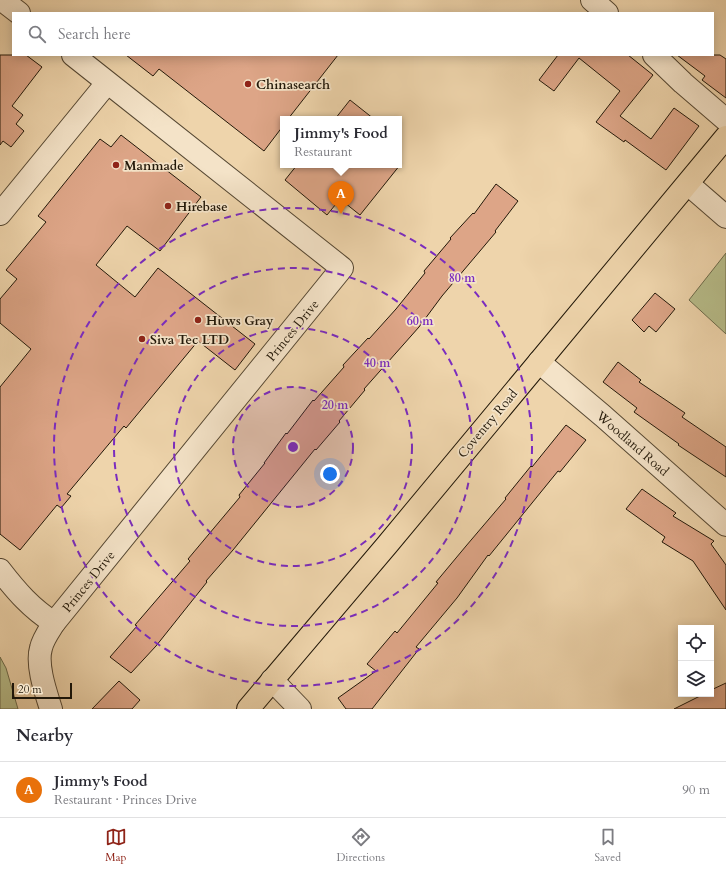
<!DOCTYPE html>
<html lang="en">
<head>
<meta charset="utf-8">
<style>
	:root { --surface:#fff; --page:#f7f7f7; --text:#2b2b33; --muted:#7c7c81; --line:#e1e1e2; --accent:#8f2418 }
	body { margin:0; font-family:Cardo,serif; background:var(--page); color:var(--text) }
	.controls { position:absolute; right:12px; bottom:12px; display:grid; overflow:hidden; border-radius:0px; box-shadow:0 2px 10px #0003 }
	.controls button { width:36px; height:36px; display:grid; place-items:center; padding:0; border:0; border-bottom:1px solid var(--line); background:var(--surface); color:var(--text); font:20px sans-serif }
	.scale { position:absolute; left:12px; bottom:10px; width:60px; box-sizing:border-box; padding-left:4px; border:2px solid #221809; border-top:0; font-size:11px; line-height:14px; white-space:nowrap; color:#221809; -webkit-text-stroke:3px #f4e3c8; paint-order:stroke }
	.you { position:absolute; left:330px; top:474px; width:14px; height:14px; margin:-10px; border:3px solid #fff; border-radius:50%; background:#1a73e8; box-shadow:0 0 0 6px #1a73e833 }
	.badge { display:grid; place-items:center; width:26px; height:26px; border-radius:50%; background:var(--accent); color:#fff; font-size:13px; font-weight:700 }
	.pin { position:absolute; translate:-50% -33px; filter:drop-shadow(0 1px 2px #0008) }
	.pin::after { content:''; position:absolute; top:21px; width:14px; height:12px; background:inherit; clip-path:polygon(0 0,100% 0,50% 100%) }
	.popup { position:absolute; left:280px; top:116px; width:122px; height:52px; box-sizing:border-box; display:grid; place-content:center; border-radius:0px; background:var(--surface); filter:drop-shadow(0 1px 3px #0005); font-size:13px; white-space:nowrap; color:var(--muted) }
	.popup b { font-size:15px; color:var(--text) }
	.popup::after { content:''; position:absolute; left:50%; top:100%; margin-left:-8px; border:8px solid transparent; border-top-color:var(--surface) }
	.list { margin:0; padding:0; list-style:none }
	h2 { display:flex; justify-content:space-between; align-items:center; height:52px; margin:0; padding:0 16px; font-size:17px }
	h2 small { font-size:13px; font-weight:400; color:var(--muted) }
	.list li { display:grid; grid-template-columns:26px 1fr auto; gap:12px; align-items:center; box-sizing:border-box; height:56px; padding:0 16px; border-top:1px solid var(--line) }
	.list b { display:block; font-size:15px; white-space:nowrap }
	.list p { margin:0; font-size:13px; white-space:nowrap; color:var(--muted) }
	.list em { font-size:13px; font-style:normal; color:var(--muted) }
	.icon { flex:none; width:22px; height:22px; fill:none; stroke:currentColor; stroke-width:2; stroke-linecap:round; stroke-linejoin:round }
	.map { position:relative; flex:none; width:726px; height:709px; overflow:hidden }
	.search { position:absolute; background:var(--surface); box-shadow:0 2px 10px #0003; left:12px; right:12px; top:12px; height:44px; display:flex; align-items:center; gap:10px; box-sizing:border-box; padding:0 14px; border-radius:0px; color:var(--muted); font-size:15px }
	.sheet { height:108px; background:var(--surface) }
	nav { display:flex; justify-content:space-around; align-items:center; box-sizing:border-box; height:56px; border-top:1px solid var(--line); background:var(--surface); font-size:11px; color:var(--muted) }
	nav a { display:grid; justify-items:center; gap:2px }
	nav .on { color:var(--accent) }
	.map>svg:first-child { display:block }
</style>
</head>
<body>
<div class="map">
<svg width="726" height="709" viewBox="0 0 726 709">
	<rect width="100%" height="100%" fill="#eed4ab"/>
	<filter id="stains"><feTurbulence type="fractalNoise" baseFrequency=".005" numOctaves="4"/><feColorMatrix values="0 0 0 0 .2 0 0 0 0 .09 0 0 0 0 .02 0 0 0 .5 -.17"/></filter>
	<radialGradient id="worn" r=".72"><stop offset=".6" stop-color="#630" stop-opacity="0"/><stop offset="1" stop-color="#630" stop-opacity=".3"/></radialGradient>
	<g fill="#b7bd8a" stroke="#6c6a4a">
		<path d="M726 253V334L689 300Z"/>
		<path d="M0 657 6 668 18 709H0Z"/>
	</g>
	<g fill="#dda587" stroke="#221809">
		<path d="M0 55H26L42 67 12 106 23 115 16 124 24 131 11 147 3 141 0 145Z"/>
		<path d="M126 55H338L288 119H283V126L264 151 159 69 153 76Z"/>
		<path d="M558 55H628L653 75 620 116 651 139 674 108 699 126 666 170 625 140 624 142 596 122 620 91 579 58 554 91 539 80Z"/>
		<path d="M677 55H720L726 59V98L702 80 705 76Z"/>
		<path d="M350 100 374 119H335Z"/>
		<path d="M121 135 201 197 160 251 127 226 96 265 135 297 158 268 255 344 235 370 198 341 126 428 124 426 67 494 71 496 61 508 57 505 20 550 0 534V387L31 349 0 323V299L17 279 6 270 46 222 38 216 100 139 111 147Z"/>
		<path d="M297 165H400L360 215 340 199 327 215 285 180Z"/>
		<path d="M496 184 518 201 495 231 496 232 442 296 419 327 364 389 365 390 339 421 340 422 316 450 315 449 233 550 206 581 207 582 156 646 131 673 110 657 137 626 135 625 190 561 188 559 240 497 239 495 265 463H264L286 433 287 434 313 400 314 401 344 367 343 365 368 338 369 339 396 309 425 273 424 271 451 239 450 238 473 213 474 214Z"/>
		<path d="M655 293 675 309 656 332 649 326 644 332 632 320Z"/>
		<path d="M618 362 641 380 639 382 685 413 682 417 726 447V477L678 445 679 444 634 412 637 408 603 382Z"/>
		<path d="M566 425 586 440 560 472 558 471 489 556 488 555 457 598 416 647 419 649 372 709H346L338 698 376 671 367 664 395 631 397 633 438 583 436 582 466 546 506 499 505 498 531 466 532 467Z"/>
		<path d="M642 489 676 513 673 516 714 541 711 544 726 565V610L693 561 662 542 665 537 626 509Z"/>
		<path d="M119 681 140 700 132 709H92Z"/>
		<path d="M726 683V709H674L704 694H711V690Z"/>
	</g>
	<g fill="none" stroke-linecap="round" stroke-linejoin="round">
		<defs>
			<g id="minor">
				<path d="M2 0 19 13"/>
				<path d="M592 0 607 13"/>
				<path d="M654 55 683 83 726 120"/>
				<path d="M688 184 726 217"/>
				<path d="M0 214 107 83"/>
				<path d="M539 362 603 416 726 525"/>
				<path d="M0 570C17 592 31 608 54 623"/>
				<path d="M272 680 300 709"/>
				<path d="M51 709C46 693 36 665 41 648 43 639 49 631 54 623L342 268 73 55"/>
			</g>
			<path id="major" d="M248 709 387 545 726 137"/>
		</defs>
		<use href="#minor" stroke="#554732" stroke-width="24"/>
		<use href="#major" stroke="#221809" stroke-width="24"/>
		<use href="#minor" stroke="#f4e3c8" stroke-width="22"/>
		<use href="#major" stroke="#eed4ab" stroke-width="22"/>
	</g>
	<circle cx="293" cy="447" r="60" fill="#7b2cbf" fill-opacity=".12"/>
	<g fill="none" stroke="#7b2cbf" stroke-width="2" stroke-dasharray="7 5">
		<circle cx="293" cy="447" r="60"/>
		<circle cx="293" cy="447" r="119"/>
		<circle cx="293" cy="447" r="179"/>
		<circle cx="293" cy="447" r="239"/>
	</g>
	<g fill="#8f2418" stroke="#f4e3c8" stroke-width="1.5">
		<circle cx="248" cy="84" r="4"/>
		<circle cx="116" cy="165" r="4"/>
		<circle cx="168" cy="206" r="4"/>
		<circle cx="198" cy="320" r="4"/>
		<circle cx="142" cy="339" r="4"/>
	</g>
	<g text-anchor="middle" stroke-width="3.5" stroke-linejoin="round" paint-order="stroke">
		<g font-size="13" font-weight="bold" fill="#221809" stroke="#f4e3c8" text-anchor="start">
			<text x="256" y="89">Chinasearch</text>
			<text x="124" y="170">Manmade</text>
			<text x="176" y="211">Hirebase</text>
			<text x="206" y="325">Huws Gray</text>
			<text x="150" y="344">Siva Tec LTD</text>
		</g>
		<g font-size="13" fill="#221809" stroke="#f4e3c8">
			<text transform="translate(292 330) rotate(-51)" y="5">Princes Drive</text>
			<text transform="translate(487 423) rotate(-50)" y="5">Coventry Road</text>
			<text transform="translate(633 443) rotate(41)" y="5">Woodland Road</text>
			<text transform="translate(88 581) rotate(-51)" y="5">Princes Drive</text>
		</g>
	</g>
	<circle cx="293" cy="447" r="6" fill="#7b2cbf" stroke="#f4e3c8" stroke-width="2"/>
	<g font-size="12" text-anchor="middle" font-weight="bold" fill="#7b2cbf" stroke="#f4e3c8" stroke-width="3.5" stroke-linejoin="round" paint-order="stroke">
		<text x="462" y="282">80 m</text>
		<text x="420" y="325">60 m</text>
		<text x="377" y="367">40 m</text>
		<text x="335" y="409">20 m</text>
	</g>
	<rect width="100%" height="100%" filter="url(#stains)"/>
	<rect width="100%" height="100%" fill="url(#worn)"/>
</svg>
<div class="controls">
<button><svg class="icon" aria-label="locate" viewBox="0 0 24 24"><circle cx="12" cy="12" r="6"/><path d="M12 2v4M12 18v4M2 12h4M18 12h4"/></svg></button>
<button><svg class="icon" aria-label="layers" viewBox="0 0 24 24"><path d="M12 4l9 5-9 5-9-5zM3 14l9 5 9-5"/></svg></button>
</div>
<div class="scale">20 m</div>
<div class="you"></div>
<div class="pin badge" style="left:341px;top:214px;background:#e8710a">A</div>
<div class="popup"><b>Jimmy's Food</b>Restaurant</div>
<div class="search"><svg class="icon" aria-label="search" viewBox="0 0 24 24"><circle cx="10" cy="10" r="6"/><path d="M15 15l6 6"/></svg>Search here</div>
</div>
<section class="sheet">
<h2>Nearby<small></small></h2>
<ul class="list">
<li><span class="badge" style="background:#e8710a">A</span><div><b>Jimmy's Food</b><p>Restaurant · Princes Drive</p></div><em>90 m</em></li>
</ul>
</section>
<nav>
<a class="on"><svg class="icon" aria-label="map" viewBox="0 0 24 24"><path d="M3 6l6-2 6 2 6-2v14l-6 2-6-2-6 2zM9 4v14M15 6v14"/></svg>Map</a>
<a><svg class="icon" aria-label="directions" viewBox="0 0 24 24"><path d="M12 3l9 9-9 9-9-9zM9 14v-3h6M13 9l2 2-2 2"/></svg>Directions</a>
<a><svg class="icon" aria-label="saved" viewBox="0 0 24 24"><path d="M7 4h10v16l-5-4-5 4z"/></svg>Saved</a>
</nav>
</body>
</html>
